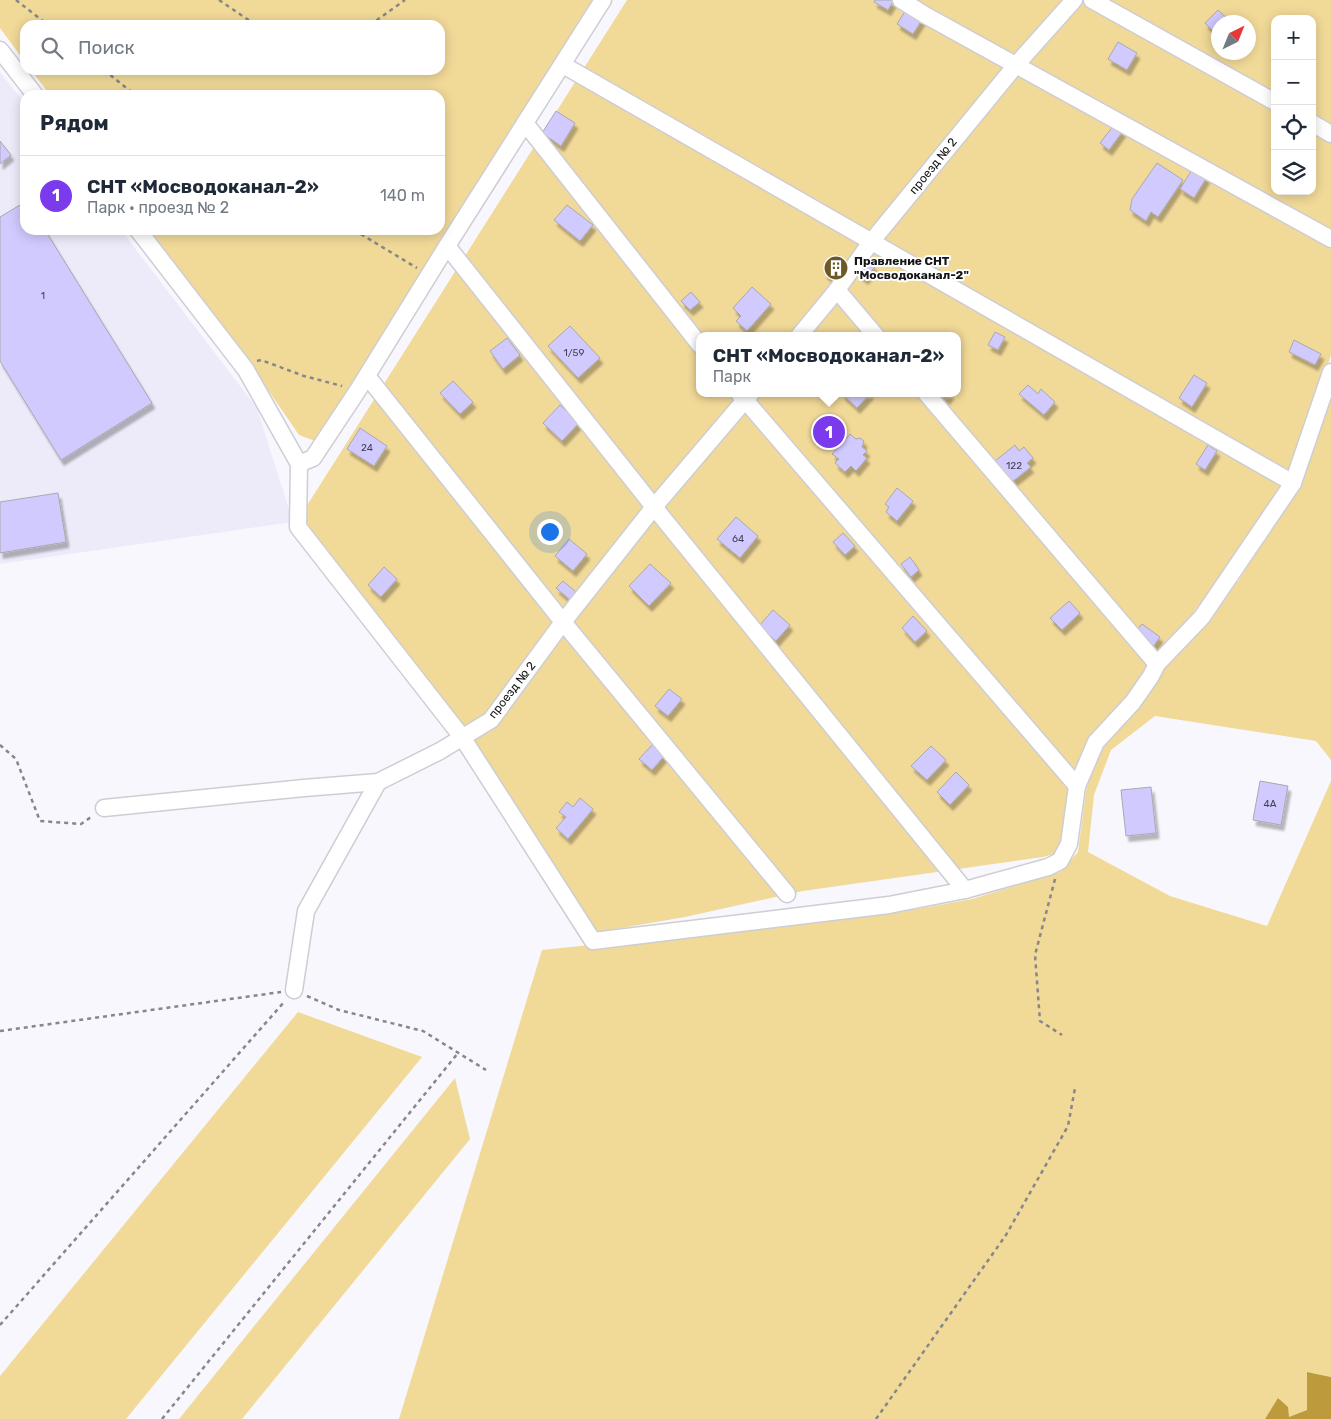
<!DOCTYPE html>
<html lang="ru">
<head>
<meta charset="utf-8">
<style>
	:root { --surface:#fff; --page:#f2f2f3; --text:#1f2937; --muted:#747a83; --line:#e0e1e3; --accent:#7c3aed }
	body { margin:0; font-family:Rubik,sans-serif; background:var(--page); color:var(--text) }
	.controls { position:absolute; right:15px; top:15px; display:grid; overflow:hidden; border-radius:10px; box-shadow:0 2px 12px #0003 }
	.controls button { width:45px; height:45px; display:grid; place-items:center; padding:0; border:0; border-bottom:1px solid var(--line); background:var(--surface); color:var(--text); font:25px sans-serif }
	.compass { position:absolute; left:1211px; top:15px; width:45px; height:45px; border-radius:50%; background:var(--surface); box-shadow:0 2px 12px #0003; rotate:43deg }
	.you { position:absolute; left:549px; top:531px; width:18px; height:18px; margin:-12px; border:4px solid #fff; border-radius:50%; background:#1a73e8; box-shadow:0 0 0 8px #1a73e833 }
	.badge { display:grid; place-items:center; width:32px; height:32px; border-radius:50%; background:var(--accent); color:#fff; font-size:16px; font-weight:700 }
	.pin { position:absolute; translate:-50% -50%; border:2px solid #fff; box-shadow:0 1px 5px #0006 }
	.popup { position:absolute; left:696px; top:332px; width:265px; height:65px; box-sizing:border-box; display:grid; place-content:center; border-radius:10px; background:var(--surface); filter:drop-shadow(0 1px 4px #0005); font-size:16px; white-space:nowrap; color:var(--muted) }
	.popup b { font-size:19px; color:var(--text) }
	.popup::after { content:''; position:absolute; left:50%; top:100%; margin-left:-10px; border:10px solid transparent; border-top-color:var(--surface) }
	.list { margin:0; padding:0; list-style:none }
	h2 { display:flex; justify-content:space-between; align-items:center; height:65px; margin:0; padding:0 20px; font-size:21px }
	h2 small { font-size:16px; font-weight:400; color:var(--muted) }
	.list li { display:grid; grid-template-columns:32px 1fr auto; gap:15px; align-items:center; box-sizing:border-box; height:80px; padding:0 20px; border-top:1px solid var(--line) }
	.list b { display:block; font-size:19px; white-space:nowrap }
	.list p { margin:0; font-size:16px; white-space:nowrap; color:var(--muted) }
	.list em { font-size:16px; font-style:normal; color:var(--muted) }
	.icon { flex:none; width:28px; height:28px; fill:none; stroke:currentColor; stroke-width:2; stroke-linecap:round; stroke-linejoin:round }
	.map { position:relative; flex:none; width:1331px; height:1419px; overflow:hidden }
	.search { position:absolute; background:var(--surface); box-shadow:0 2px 12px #0003; left:20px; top:20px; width:425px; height:55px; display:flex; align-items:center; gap:12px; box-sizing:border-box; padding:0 18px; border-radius:15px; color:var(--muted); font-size:19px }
	.panel { position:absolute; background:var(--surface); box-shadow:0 2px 12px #0003; left:20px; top:90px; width:425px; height:145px; border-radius:15px }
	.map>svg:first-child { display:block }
</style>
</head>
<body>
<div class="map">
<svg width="1331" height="1419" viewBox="0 0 1331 1419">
	<defs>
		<filter id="shadow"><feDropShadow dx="3" dy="5.5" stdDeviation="1" flood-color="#0004"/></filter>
	</defs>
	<rect width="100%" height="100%" fill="#f8f7fe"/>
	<path fill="#edebf9" d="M0 72 25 104V230H121L257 408 293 522 0 564Z"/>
	<g fill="#f1d998" fill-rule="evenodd">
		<path d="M0 0H592L420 276 315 441 299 435 253 368 150 230H440V95H50L31 70H440V25H25V62L0 28Z"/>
		<path d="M627 0H1331V355L1290 481 1193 613 1149 667 1144 680 1091 742 1064 843 1057 853 1043 857 803 891 685 917 598 932 588 921 307 528 306 507ZM1275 19H1312V191H1275ZM1218 22H1248V52H1218ZM700 336H958V393H700Z"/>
		<path d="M1331 395V760L1316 741 1155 716 1111 750 1094 795 1088 852 1170 896 1267 926 1331 781V1377L1307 1372V1410L1289 1418 1279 1398 1265 1419H399L542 950 890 914 972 899 1060 872 1078 852 1086 791 1091 769 1101 745 1157 680 1168 663 1239 580 1298 484Z"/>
		<path d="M298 1012 422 1057 126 1419H0V1376Z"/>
		<path d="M455 1078 470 1139 242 1419H179Z"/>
	</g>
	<path fill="#bd9b3c" d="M1307 1372 1331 1377V1419H1265L1278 1398 1288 1407 1289 1417 1307 1410Z"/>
	<g fill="#d1cafe" stroke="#a9a8ae" filter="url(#shadow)">
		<path d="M875 0H894L888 10 874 2Z"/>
		<path d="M909 5 925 15 913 34 897 24Z"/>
		<path d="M1218 10 1231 22H1218V36L1205 23Z"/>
		<path d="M1118 42 1137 53 1127 70 1108 59Z"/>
		<path d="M556 111 575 123 561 146 542 133Z"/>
		<path d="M1114 125 1123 131 1109 150 1100 143Z"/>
		<path d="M0 141 11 155 0 164Z"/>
		<path d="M1157 163 1183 180 1158 217 1151 212 1146 221 1130 210 1132 199Z"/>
		<path d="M1193 168 1207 177 1194 198 1180 189Z"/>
		<path d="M25 202V230H45L152 403 61 460 0 361V217Z"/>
		<path d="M567 205 593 225 580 241 554 220Z"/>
		<path d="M838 255 849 264 835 281 824 273Z"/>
		<path d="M868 261 875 267 865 279 858 273Z"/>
		<path d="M752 287 771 304 747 331 736 321 741 316 733 308Z"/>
		<path d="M691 292 700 302 690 310 681 301Z"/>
		<path d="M570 326 600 358 578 378 548 346Z"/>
		<path d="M995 332 1005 337 998 350 988 345Z"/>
		<path d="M507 338 520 355 503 369 490 351Z"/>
		<path d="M1294 340 1321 354 1315 365 1289 352Z"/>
		<path d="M1194 375 1207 383 1192 407 1179 398Z"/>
		<path d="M453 381 473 402 460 414 440 393Z"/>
		<path d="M1028 385 1038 394 1041 389 1055 402 1044 415 1019 394Z"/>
		<path d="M841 393H871L857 408Z"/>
		<path d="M938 393H951L947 399Z"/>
		<path d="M560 405 579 423 562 441 543 423Z"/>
		<path d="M360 428 387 446 374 466 347 449Z"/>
		<path d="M850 434 856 439 860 438 864 441 862 447 867 451 863 455 867 458 856 471 851 466 845 472 835 463 839 459 832 454Z"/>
		<path d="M1015 445 1019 451 1024 447 1033 458 1027 463 1031 467 1012 482 995 461Z"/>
		<path d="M1208 445 1217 451 1205 470 1196 464Z"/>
		<path d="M897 488 913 501 897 521 886 512 889 507 885 504Z"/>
		<path d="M58 493 66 542 0 553V502Z"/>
		<path d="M736 517 758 536 740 558 717 539Z"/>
		<path d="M843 533 855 546 845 555 833 542Z"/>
		<path d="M569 539 587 554 573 571 555 556Z"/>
		<path d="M910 557 919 570 911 577 901 564Z"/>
		<path d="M650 564 671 583 649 606 629 586Z"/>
		<path d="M384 567 397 579 381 597 368 585Z"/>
		<path d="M563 581 576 592 570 600 556 588Z"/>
		<path d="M1069 601 1080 613 1062 630 1050 618Z"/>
		<path d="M773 610 790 625 776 641 759 626Z"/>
		<path d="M913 616 927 631 915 642 902 628Z"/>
		<path d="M1142 624 1160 637 1153 647 1134 633Z"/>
		<path d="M669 689 682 699 668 716 655 706Z"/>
		<path d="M654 743 666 754 652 770 639 759Z"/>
		<path d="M931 746 946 760 927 780 911 766Z"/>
		<path d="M956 772 969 785 950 805 937 792Z"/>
		<path d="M1260 781 1288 786 1281 825 1253 820Z"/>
		<path d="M1151 787 1156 833 1126 836 1121 790Z"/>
		<path d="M580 798 593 809 568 839 556 828 566 817 559 812 567 802 573 807Z"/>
	</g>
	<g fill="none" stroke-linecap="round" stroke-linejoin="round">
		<defs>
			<g id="minor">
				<path d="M901 0 925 15 1331 239"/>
				<path d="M1092 0 1275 102"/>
				<path d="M0 50 35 95"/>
				<path d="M563 65 1293 483"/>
				<path d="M525 123 700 345"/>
				<path d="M1312 123 1331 134"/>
				<path d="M138 230 246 370 299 464 298 527 462 737 593 941 889 905 965 890 1048 867 1060 861 1069 844 1077 786 1096 742 1133 702 1151 676 1157 664 1202 617 1293 483 1331 372"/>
				<path d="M447 246 654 507 965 890"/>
				<path d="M837 290 876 336"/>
				<path d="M799 336 837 290 871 242 1016 65 1074 0"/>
				<path d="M367 376 563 622 787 894"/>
				<path d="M739 393 1077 786"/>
				<path d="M926 393 1157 664"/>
				<path d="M299 464 313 458 358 390 447 246 603 0"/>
				<path d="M104 808 304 788 378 782 440 751 491 720 563 622 654 507 751 393"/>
				<path d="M294 990 306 911 378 782"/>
			</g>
		</defs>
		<use href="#minor" stroke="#cecdd4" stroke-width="19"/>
		<g stroke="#87868b" stroke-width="2.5" stroke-dasharray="4 4" stroke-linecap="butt">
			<path d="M16 0 48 25"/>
			<path d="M219 0 256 25"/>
			<path d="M370 25 405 0"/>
			<path d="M104 70 135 95"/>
			<path d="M354 230 417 268"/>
			<path d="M257 361 261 360 304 376 342 386"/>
			<path d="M0 745 16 759 40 821 81 824 91 817"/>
			<path d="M1055 879 1035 955 1040 1021 1062 1035"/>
			<path d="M307 996 339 1010 423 1031 486 1070"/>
			<path d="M0 1031 281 992"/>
			<path d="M0 1325 285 1001"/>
			<path d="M162 1419 458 1053"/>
			<path d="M876 1419 1006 1235 1068 1126 1075 1088"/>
		</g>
		<use href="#minor" stroke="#fff" stroke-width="16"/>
	</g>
	<defs>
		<symbol id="building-disc" viewBox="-11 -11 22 22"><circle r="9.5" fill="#6b5927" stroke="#fff"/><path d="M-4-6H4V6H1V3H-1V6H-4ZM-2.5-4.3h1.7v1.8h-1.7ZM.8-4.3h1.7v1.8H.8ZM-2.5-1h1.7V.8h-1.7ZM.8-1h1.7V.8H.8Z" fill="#fff"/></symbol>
	</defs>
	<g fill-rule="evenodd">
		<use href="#building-disc" x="822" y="254" width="28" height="28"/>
	</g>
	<g text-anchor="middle" stroke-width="4" stroke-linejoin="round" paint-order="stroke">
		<g font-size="10" fill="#444251">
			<text x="43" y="299">1</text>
			<text x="574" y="356">1/59</text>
			<text x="367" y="451">24</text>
			<text x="1014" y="469">122</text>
			<text x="738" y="542">64</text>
			<text x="1270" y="807">4А</text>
		</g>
		<g font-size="12" fill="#151517" stroke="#fff">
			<text transform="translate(933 166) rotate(-51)" y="4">проезд № 2</text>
			<text transform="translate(512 690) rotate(-52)" y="4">проезд № 2</text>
		</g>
		<g font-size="12" font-weight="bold" fill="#151517" stroke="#fff" text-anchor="start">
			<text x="854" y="265">Правление СНТ<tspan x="854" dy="14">"Мосводоканал-2"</tspan></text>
		</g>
	</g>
</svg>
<div class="controls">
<button>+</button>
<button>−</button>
<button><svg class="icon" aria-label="locate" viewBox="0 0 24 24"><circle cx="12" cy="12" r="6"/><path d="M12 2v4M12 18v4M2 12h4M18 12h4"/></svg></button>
<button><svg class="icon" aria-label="layers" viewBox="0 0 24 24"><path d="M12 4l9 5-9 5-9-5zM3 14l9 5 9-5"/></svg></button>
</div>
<svg class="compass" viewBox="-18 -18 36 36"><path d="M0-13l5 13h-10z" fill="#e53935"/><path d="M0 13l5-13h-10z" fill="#747a83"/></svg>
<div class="you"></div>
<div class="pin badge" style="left:829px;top:432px">1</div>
<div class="popup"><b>СНТ «Мосводоканал-2»</b>Парк</div>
<div class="search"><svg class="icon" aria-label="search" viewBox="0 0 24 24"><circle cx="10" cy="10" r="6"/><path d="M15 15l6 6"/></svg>Поиск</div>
<section class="panel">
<h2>Рядом<small></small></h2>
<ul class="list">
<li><span class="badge">1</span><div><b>СНТ «Мосводоканал-2»</b><p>Парк · проезд № 2</p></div><em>140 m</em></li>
</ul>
</section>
</div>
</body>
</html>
